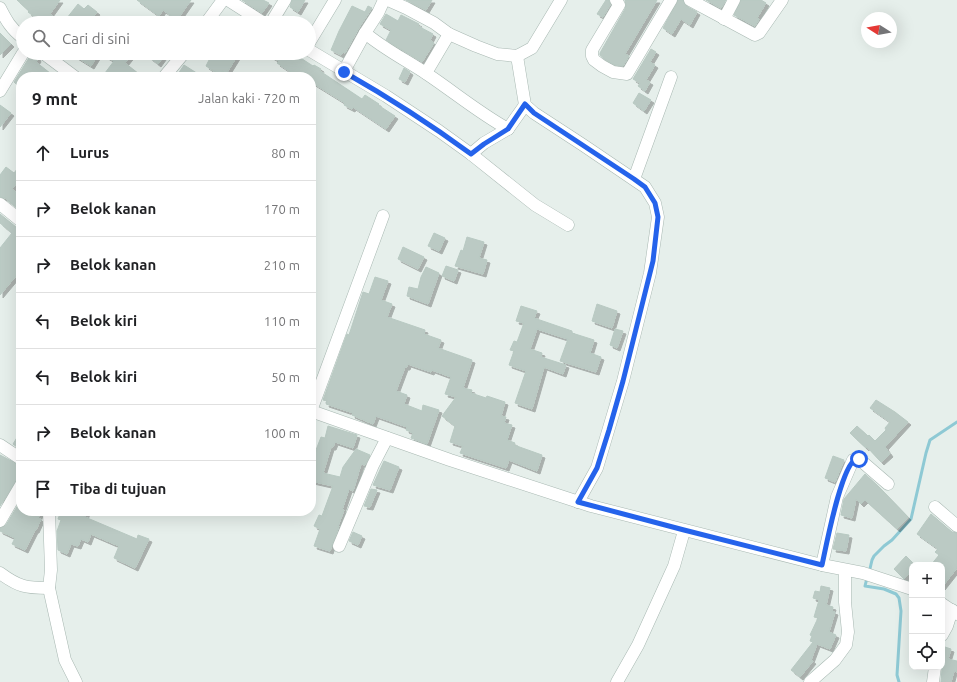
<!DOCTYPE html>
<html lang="id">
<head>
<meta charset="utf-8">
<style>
	:root { --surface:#fff; --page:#f2f2f2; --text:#202124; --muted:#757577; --line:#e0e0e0 }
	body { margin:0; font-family:Ubuntu,sans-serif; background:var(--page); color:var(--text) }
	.controls { position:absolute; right:12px; bottom:12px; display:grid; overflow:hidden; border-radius:8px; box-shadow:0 4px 16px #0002 }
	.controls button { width:36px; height:36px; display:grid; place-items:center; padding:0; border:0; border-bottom:1px solid var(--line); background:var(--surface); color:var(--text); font:20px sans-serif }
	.compass { position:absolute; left:861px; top:12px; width:36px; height:36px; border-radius:50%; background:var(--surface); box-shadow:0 4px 16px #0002; rotate:281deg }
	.stop { position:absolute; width:12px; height:12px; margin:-9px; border:3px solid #2563eb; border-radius:50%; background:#fff }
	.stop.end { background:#2563eb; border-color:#fff; box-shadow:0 1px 4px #0008 }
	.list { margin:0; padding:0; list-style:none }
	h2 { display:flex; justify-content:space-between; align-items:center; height:52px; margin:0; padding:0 16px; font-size:17px }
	h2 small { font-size:13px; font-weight:400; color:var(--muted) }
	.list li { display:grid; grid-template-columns:26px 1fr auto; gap:12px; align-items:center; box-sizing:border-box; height:56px; padding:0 16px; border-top:1px solid var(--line) }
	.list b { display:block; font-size:15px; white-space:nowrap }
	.list em { font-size:13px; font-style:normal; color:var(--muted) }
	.icon { flex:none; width:22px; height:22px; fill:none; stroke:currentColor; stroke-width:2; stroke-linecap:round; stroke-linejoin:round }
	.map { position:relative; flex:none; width:957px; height:682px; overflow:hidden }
	.search { position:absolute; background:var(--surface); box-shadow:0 4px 16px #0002; left:16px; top:16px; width:300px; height:44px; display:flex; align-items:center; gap:10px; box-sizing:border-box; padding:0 14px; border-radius:22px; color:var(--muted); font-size:15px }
	.panel { position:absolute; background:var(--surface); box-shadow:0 4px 16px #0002; left:16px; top:72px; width:300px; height:444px; border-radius:16px }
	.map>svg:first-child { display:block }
</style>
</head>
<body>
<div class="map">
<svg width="957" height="682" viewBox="0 0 957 682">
	<defs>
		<filter id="shadow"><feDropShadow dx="3" dy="3" stdDeviation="0" flood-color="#0004"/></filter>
	</defs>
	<rect width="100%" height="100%" fill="#e6efeb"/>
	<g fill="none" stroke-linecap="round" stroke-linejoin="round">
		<g stroke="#8ec9d4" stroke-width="3">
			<path d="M869 573 872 560 874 556 884 546 892 540 911 519 926 453 930 440 957 422"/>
			<path d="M867 578 865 586 884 589 896 594 899 598 901 611 897 675 899 682"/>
		</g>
	</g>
	<g fill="#bbcac4" stroke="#b8c9c2" filter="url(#shadow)">
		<path d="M17 0H60L50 14 61 23H43L28 12 29 11Z"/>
		<path d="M137 0H191L177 20 163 10 159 16Z"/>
		<path d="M242 0H263L269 3 262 13Z"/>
		<path d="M292 0H305L298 12 290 7Z"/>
		<path d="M406 0H432L426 10Z"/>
		<path d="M606 0H609L610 5 603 17 597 14Z"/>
		<path d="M625 0H657L625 54 629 56 623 66 615 65 606 60 600 55V53L625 9 626 5Z"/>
		<path d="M678 0H683L686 6 697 12 690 25 681 19 672 34 663 28Z"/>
		<path d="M706 0H726L721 8Z"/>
		<path d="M741 0H761L766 3 757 18 759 19 755 26 734 15Z"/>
		<path d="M78 4 84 9 88 5 97 12 88 23H63Z"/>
		<path d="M352 6 365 12 368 6 372 8 360 26 345 53 343 52 341 55 331 50 339 31Z"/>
		<path d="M386 14 398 21 401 15 419 24 418 26 433 34 430 40 434 43 422 62 386 40 391 30 380 24Z"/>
		<path d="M0 33 11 44 0 55Z"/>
		<path d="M651 49 656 52 650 62 655 65 646 80 650 82 645 91 638 86 640 83 633 79Z"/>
		<path d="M32 53 36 55 38 59 36 62 55 77H21V89L14 82Z"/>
		<path d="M70 53H99L91 66Z"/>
		<path d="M100 53H133L125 63 143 77H102L114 61Z"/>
		<path d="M144 53H166L158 64Z"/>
		<path d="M201 53H239L226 74 222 71 220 75 206 66 210 58Z"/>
		<path d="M265 53H293L313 66 314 65 321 69 320 71 362 99 365 95 379 104 378 105 395 116 386 129 353 107 352 109 344 105 345 103 311 82V77H298L277 63 279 61Z"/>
		<path d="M184 65 203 77H176Z"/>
		<path d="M404 68 410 72 405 82 399 79Z"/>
		<path d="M639 93 651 100 644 111 633 103Z"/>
		<path d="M0 105 11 113 0 127Z"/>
		<path d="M21 164V177L12 189 21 197V211L5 198 0 197V175L6 167 14 173Z"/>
		<path d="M0 214 16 227 21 228V270L0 295V248L12 233 0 223Z"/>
		<path d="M434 233 445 238 439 251 428 246Z"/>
		<path d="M467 237 484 242 479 258 487 260 483 274 455 266 461 250 463 251Z"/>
		<path d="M403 247 424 257 418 269 398 259Z"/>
		<path d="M446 266 458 270 454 281 442 276Z"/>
		<path d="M426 267 439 273 428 304 407 296 409 287 418 289 421 277Z"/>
		<path d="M375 277 388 281 381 300 392 304 387 317 425 330 424 334 441 340 438 348 472 360 463 388 472 390 471 393 486 398 487 396 505 402 501 416 506 417 504 423 512 425 507 440 515 443 514 445 542 455 537 471 509 460 506 468 460 453 463 446 450 442 455 426 442 416 456 397 445 394 451 377 432 370 431 372 408 364 407 367H405L396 391 407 395 404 404 422 411 423 405 439 410 427 444 411 438 413 433 406 430 407 427 376 416 373 424 352 415 353 413 326 404 327 401 323 400 347 334 349 335 363 292 369 294Z"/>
		<path d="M597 304 617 311 612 328 592 321Z"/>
		<path d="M521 306 537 311 534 318 572 331V333L594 340 590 353 601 357 596 372 560 361 568 339 537 329 530 349 542 353 541 357 566 365 563 374 544 367 532 409 515 403 526 371 509 365 514 351 510 350 514 341 517 342 524 323 516 321Z"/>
		<path d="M615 329 623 331 617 348 610 345Z"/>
		<path d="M876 400 895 412 908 422 885 447 890 454 881 462 867 447 866 448 850 433 857 426 868 436 869 435 875 441 886 430 885 428 890 422 870 408Z"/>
		<path d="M328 426 357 435 353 448 335 442 333 447H331L323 473 340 477 343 467 356 449 370 455 365 465 361 464 353 491 349 489 342 510H344L338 526H339L330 551 314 546 320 529 314 526 319 515 322 516 333 486 311 481V469L316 450 321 437 325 438Z"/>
		<path d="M21 431V450L13 444Z"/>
		<path d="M0 455 21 466V471L17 479 0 506Z"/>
		<path d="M833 456 844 460 835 482 825 478Z"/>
		<path d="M384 461 399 467 390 490 373 485Z"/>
		<path d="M865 474 878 486 908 517 897 529 865 500 861 504 856 499 852 518 841 515 844 499Z"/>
		<path d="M371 489 377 490 370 507 364 506Z"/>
		<path d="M21 500V511H41L38 518 41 519 36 530H35L25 550 12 544 15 538 0 531V528L6 525Z"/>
		<path d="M61 511H87L85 517 137 539 138 535 149 539 135 568 114 558 119 546 91 534 88 542 81 539 78 546 71 544 67 554 58 550 57 531 61 520 58 519Z"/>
		<path d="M931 514 952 532 957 533V568L942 587V565H931L939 555 935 552 938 549 917 534Z"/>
		<path d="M353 532 362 536 358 545 349 541Z"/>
		<path d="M837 533 849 535 846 551 833 549Z"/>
		<path d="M906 556 912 562V570L904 579 894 569Z"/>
		<path d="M821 586 830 588 826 605 833 607 832 611 835 612 829 632 836 635 830 649 817 644 811 660 813 661 800 677 791 670 813 642 810 641 812 636 810 635 818 618 814 617 819 600 813 598 815 591 820 592Z"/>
		<path d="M942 646 951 649 948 659 957 661V672L954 671 951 682H941L942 668Z"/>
	</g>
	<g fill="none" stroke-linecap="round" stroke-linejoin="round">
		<defs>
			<g id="minor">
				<path d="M228 0 264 23"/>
				<path d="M384 0 378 13 365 33C384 49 406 60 427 74 454 92 479 113 508 129"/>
				<path d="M388 0 406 8 434 23 449 34 476 46 497 54 517 56 532 48 561 0"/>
				<path d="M616 0 619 5 592 50V56L594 60 602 66 613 72 627 74 671 0"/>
				<path d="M690 0 755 35 759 33 782 0"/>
				<path d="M0 8C6 20 11 29 23 38"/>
				<path d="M724 19 734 0"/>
				<path d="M206 23 223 0"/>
				<path d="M271 23 285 0"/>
				<path d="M309 43 335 0"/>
				<path d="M309 50 386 96 439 131 471 154 535 205 568 225"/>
				<path d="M43 53 75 77"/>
				<path d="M517 56 525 105 534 113 583 145 645 187 655 203 658 217 650 273 623 381 597 468 578 502"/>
				<path d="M344 71 365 33"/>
				<path d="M426 73 449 34"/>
				<path d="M164 77 184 53"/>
				<path d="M0 91 23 53"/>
				<path d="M471 154 484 143 508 129 525 105"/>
				<path d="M634 179 671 77"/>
				<path d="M0 204 21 221"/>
				<path d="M311 411 450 460 591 506 822 565 863 573 912 589"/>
				<path d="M311 411 383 216"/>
				<path d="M0 445 21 459"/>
				<path d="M935 507 957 526"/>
				<path d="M49 511 51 570 49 588 65 660 76 682"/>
				<path d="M0 521 21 485"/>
				<path d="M339 546 373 465 387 438"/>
				<path d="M822 565 837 497 853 460 859 459 888 484"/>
				<path d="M0 573C19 587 26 588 49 588"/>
				<path d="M942 604 957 614"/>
				<path d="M942 635 947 626 952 610"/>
				<path d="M617 682 638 645 674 566 684 531"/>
				<path d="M810 682 835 660 846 645 848 632 845 602V570"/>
				<path d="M933 682 935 667"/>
			</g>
		</defs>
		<use href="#minor" stroke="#a8b8b2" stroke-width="13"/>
		<use href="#minor" stroke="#fff" stroke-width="12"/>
	</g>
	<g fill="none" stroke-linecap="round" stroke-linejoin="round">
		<path stroke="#2563eb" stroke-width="5" d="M344 72C388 97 430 124 471 154L484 144 508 129 525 104 534 113 634 179 645 187 655 203 658 217 653 261 623 381 609 430 597 468 578 502 684 530 822 565C826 547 841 466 856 459H859"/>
	</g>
</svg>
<div class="controls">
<button>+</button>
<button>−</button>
<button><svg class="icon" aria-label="locate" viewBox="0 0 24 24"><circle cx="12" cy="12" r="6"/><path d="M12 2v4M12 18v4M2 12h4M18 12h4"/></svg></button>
</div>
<svg class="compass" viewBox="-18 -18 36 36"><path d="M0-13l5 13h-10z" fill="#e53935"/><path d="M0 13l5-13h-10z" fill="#757577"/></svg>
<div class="stop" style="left:859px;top:459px"></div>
<div class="stop end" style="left:344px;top:72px"></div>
<div class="search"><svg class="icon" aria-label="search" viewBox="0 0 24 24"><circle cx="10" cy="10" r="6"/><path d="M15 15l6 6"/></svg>Cari di sini</div>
<section class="panel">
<h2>9 mnt<small>Jalan kaki · 720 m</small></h2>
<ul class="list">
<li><svg class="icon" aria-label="ahead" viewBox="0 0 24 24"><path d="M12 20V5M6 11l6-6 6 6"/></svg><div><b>Lurus</b></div><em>80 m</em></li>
<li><svg class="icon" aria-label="right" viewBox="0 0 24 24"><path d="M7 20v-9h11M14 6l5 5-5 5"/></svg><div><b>Belok kanan</b></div><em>170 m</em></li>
<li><svg class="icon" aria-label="right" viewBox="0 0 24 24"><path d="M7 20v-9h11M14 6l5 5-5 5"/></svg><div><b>Belok kanan</b></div><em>210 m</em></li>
<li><svg class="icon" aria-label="left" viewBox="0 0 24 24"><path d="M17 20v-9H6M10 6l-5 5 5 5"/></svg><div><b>Belok kiri</b></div><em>110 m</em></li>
<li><svg class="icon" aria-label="left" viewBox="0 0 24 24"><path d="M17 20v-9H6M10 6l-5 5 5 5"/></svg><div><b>Belok kiri</b></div><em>50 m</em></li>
<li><svg class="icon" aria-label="right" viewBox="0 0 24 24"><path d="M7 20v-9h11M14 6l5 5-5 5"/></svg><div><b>Belok kanan</b></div><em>100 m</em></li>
<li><svg class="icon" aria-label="arrive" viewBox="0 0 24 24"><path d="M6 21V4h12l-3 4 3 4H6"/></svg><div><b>Tiba di tujuan</b></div></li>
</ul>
</section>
</div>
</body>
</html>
